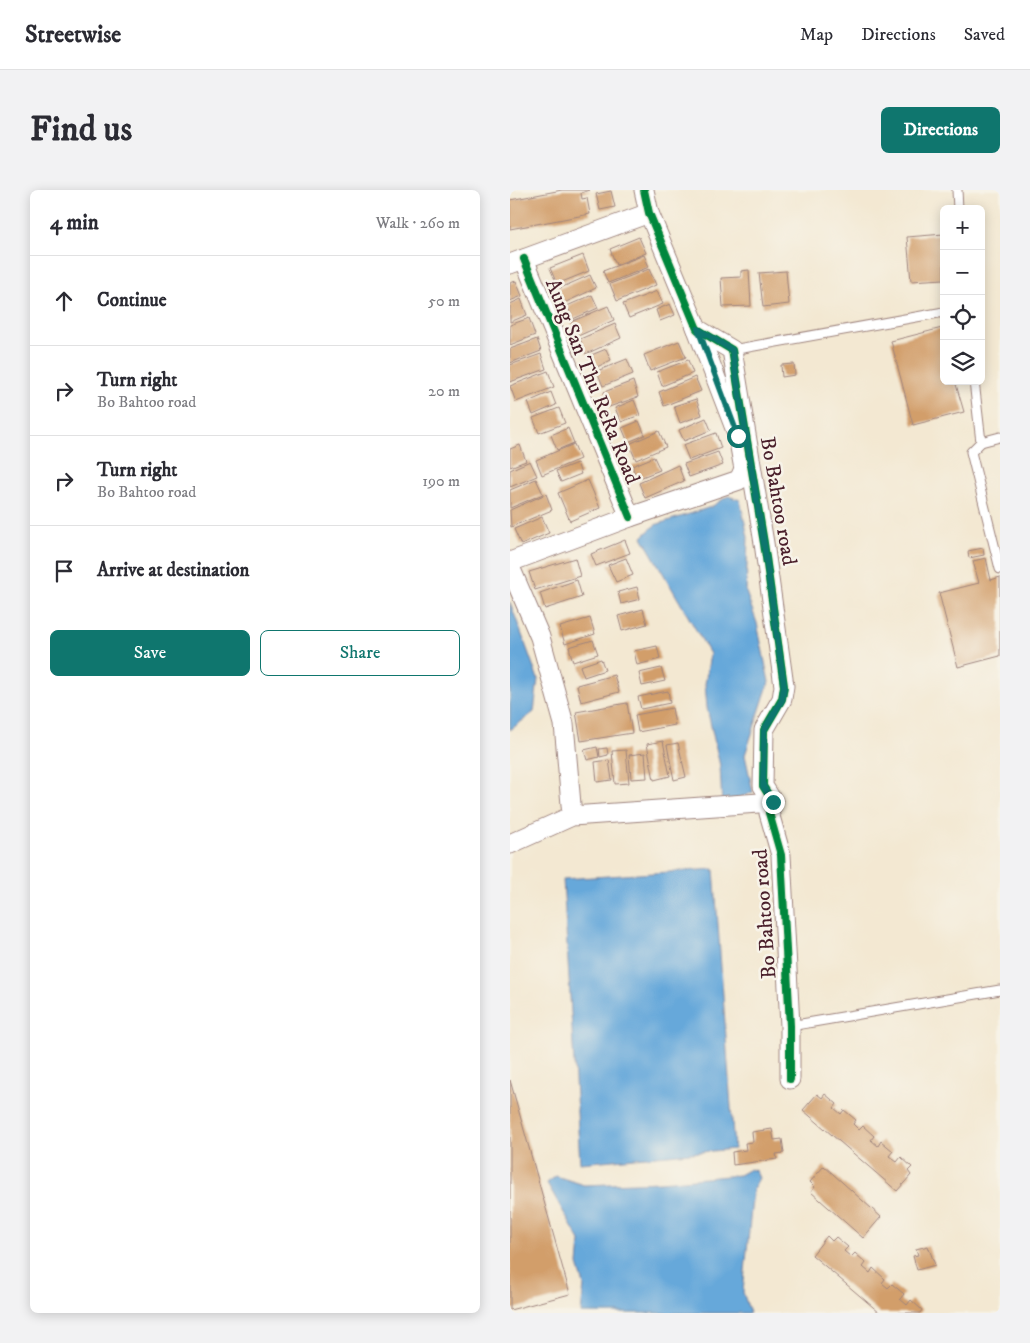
<!DOCTYPE html>
<html lang="en">
<head>
<meta charset="utf-8">
<style>
	:root { --surface:#fff; --page:#f2f2f3; --text:#2b2b33; --muted:#7c7c81; --line:#e1e1e2; --accent:#0f766e }
	body { margin:0; font-family:"IM FELL DW Pica",serif; background:var(--page); color:var(--text) }
	.controls { position:absolute; right:15px; top:15px; display:grid; overflow:hidden; border-radius:8px; box-shadow:0 2px 12px #0003 }
	.controls button { width:45px; height:45px; display:grid; place-items:center; padding:0; border:0; border-bottom:1px solid var(--line); background:var(--surface); color:var(--text); font:25px sans-serif }
	.stop { position:absolute; width:15px; height:15px; margin:-11px; border:4px solid #0f766e; border-radius:50%; background:#fff }
	.stop.end { background:#0f766e; border-color:#fff; box-shadow:0 1px 5px #0008 }
	.list { margin:0; padding:0; list-style:none }
	h2 { display:flex; justify-content:space-between; align-items:center; height:65px; margin:0; padding:0 20px; font-size:21px }
	h2 small { font-size:16px; font-weight:400; color:var(--muted) }
	.list li { display:grid; grid-template-columns:32px 1fr auto; gap:15px; align-items:center; box-sizing:border-box; height:90px; padding:0 20px; border-top:1px solid var(--line) }
	.list b { display:block; font-size:19px; white-space:nowrap }
	.list p { margin:0; font-size:16px; white-space:nowrap; color:var(--muted) }
	.list em { font-size:16px; font-style:normal; color:var(--muted) }
	.actions { display:flex; gap:10px; padding:15px 20px }
	.actions a { flex:1; padding:11px 0; border:1px solid var(--accent); border-radius:8px; text-align:center; font-size:18px; color:var(--accent) }
	.actions .main { background:var(--accent); color:#fff }
	.icon { flex:none; width:28px; height:28px; fill:none; stroke:currentColor; stroke-width:2; stroke-linecap:round; stroke-linejoin:round }
	.map { position:relative; flex:none; width:490px; height:1123px; overflow:hidden; border-radius:8px }
	header { display:flex; align-items:center; gap:30px; box-sizing:border-box; height:70px; padding:0 25px; background:var(--surface); border-bottom:1px solid var(--line) }
	header strong { font-size:24px }
	nav { display:flex; gap:28px; margin-inline-start:auto; font-size:18px }
	.intro { display:flex; align-items:center; justify-content:space-between; box-sizing:border-box; height:120px; padding:0 30px }
	h1 { margin:0; font-size:35px }
	.button { padding:12px 22px; border-radius:8px; background:var(--accent); color:#fff; font-size:18px; font-weight:700 }
	main { display:flex; gap:30px; padding:0 30px }
	aside { flex:1; background:var(--surface); border-radius:8px; box-shadow:0 2px 12px #0003 }
	.map>svg:first-child { display:block }
</style>
</head>
<body>
<header>
<strong>Streetwise</strong>
<nav><a>Map</a><a>Directions</a><a>Saved</a></nav>
</header>
<div class="intro"><h1>Find us</h1><a class="button">Directions</a></div>
<main>
<aside>
<h2>4 min<small>Walk · 260 m</small></h2>
<ul class="list">
<li><svg class="icon" aria-label="ahead" viewBox="0 0 24 24"><path d="M12 20V5M6 11l6-6 6 6"/></svg><div><b>Continue</b></div><em>50 m</em></li>
<li><svg class="icon" aria-label="right" viewBox="0 0 24 24"><path d="M7 20v-9h11M14 6l5 5-5 5"/></svg><div><b>Turn right</b><p>Bo Bahtoo road</p></div><em>20 m</em></li>
<li><svg class="icon" aria-label="right" viewBox="0 0 24 24"><path d="M7 20v-9h11M14 6l5 5-5 5"/></svg><div><b>Turn right</b><p>Bo Bahtoo road</p></div><em>190 m</em></li>
<li><svg class="icon" aria-label="arrive" viewBox="0 0 24 24"><path d="M6 21V4h12l-3 4 3 4H6"/></svg><div><b>Arrive at destination</b></div></li>
</ul>
<div class="actions"><a class="main">Save</a><a>Share</a></div>
</aside>
<div class="map">
<svg width="490" height="1123" viewBox="0 0 490 1123">
	<rect width="100%" height="100%" fill="#f7f3e8"/>
	<filter id="ink" filterUnits="userSpaceOnUse"><feTurbulence type="fractalNoise" baseFrequency=".02" numOctaves="2"/><feDisplacementMap in="SourceGraphic" scale="10" xChannelSelector="R" yChannelSelector="G"/><feConvolveMatrix kernelMatrix="1 2 1 2 8 2 1 2 1" color-interpolation-filters="sRGB"/></filter>
	<filter id="wash" filterUnits="userSpaceOnUse"><feTurbulence type="fractalNoise" baseFrequency=".0096" numOctaves="4" result="noise"/><feDisplacementMap in="SourceGraphic" scale="20" xChannelSelector="R" yChannelSelector="G"/><feGaussianBlur stdDeviation="1.12" result="paint"/><feColorMatrix in="noise" values="0 0 0 0 0 0 0 0 0 0 0 0 0 0 0 0 0 1.4 0 .05"/><feComposite in="paint" operator="in"/></filter>
	<g filter="url(#wash)">
		<rect width="100%" height="100%" fill="#f3e8d2"/>
		<g fill="#66a8da" stroke="#586482">
			<path d="M218 306 230 310 238 347 236 402 247 433 259 492 235 565 243 602 212 616 210 576 197 518 195 494 200 464 132 347 145 335 201 317Z"/>
			<path d="M0 412 28 489 24 522 0 540Z"/>
			<path d="M204 679 224 959 70 973 53 689Z"/>
			<path d="M240 979 246 981 249 988 243 999 233 1102 240 1123H71L74 1095 68 1075 70 1051 37 993 46 986 74 995 150 992 229 985Z"/>
		</g>
		<g id="blocks">
			<g fill="#d29e6b">
				<path d="M52 0H80L71 3 72 9 77 8 80 24 0 39V10Z"/>
				<path d="M101 1 105 17 90 20 86 4Z"/>
				<path d="M434 44V89L401 91 397 47Z"/>
				<path d="M129 47 136 63 106 75 100 59Z"/>
				<path d="M73 65 79 81 47 94 40 78Z"/>
				<path d="M134 65 139 77 98 93 93 81Z"/>
				<path d="M139 79 146 95 107 111 100 94Z"/>
				<path d="M239 80 241 116 213 117 211 88 231 87V81Z"/>
				<path d="M276 81 279 114 253 117 249 83Z"/>
				<path d="M80 85 86 98 54 113 48 99Z"/>
				<path d="M6 91 12 106 0 111V93Z"/>
				<path d="M147 101 153 114 119 128 113 114Z"/>
				<path d="M82 105 88 118 63 129 57 116Z"/>
				<path d="M11 109 17 125 0 132V114Z"/>
				<path d="M160 114 165 125 150 131 146 120Z"/>
				<path d="M98 116 104 130 68 146 61 132Z"/>
				<path d="M19 128 25 145 0 155V135Z"/>
				<path d="M105 134 111 148 76 164 70 149Z"/>
				<path d="M432 138 434 147V191H445L454 222 403 235 381 151Z"/>
				<path d="M27 149 31 161 0 173V159Z"/>
				<path d="M169 151 176 167 140 181 134 165Z"/>
				<path d="M96 159 101 170 85 178 79 166Z"/>
				<path d="M31 164 36 179 0 192V175Z"/>
				<path d="M117 169 123 184 93 196 87 181Z"/>
				<path d="M178 170 183 183 152 196 147 182Z"/>
				<path d="M284 174 285 185 272 187 271 175Z"/>
				<path d="M38 181 44 197 6 212 0 196Z"/>
				<path d="M185 187 191 201 154 216 149 202Z"/>
				<path d="M123 191 128 207 99 217 94 202Z"/>
				<path d="M41 202 46 215 23 225 18 212Z"/>
				<path d="M186 209 192 225 170 233 164 216Z"/>
				<path d="M124 210 130 225 111 232 105 218Z"/>
				<path d="M49 218 55 233 29 243 23 228Z"/>
				<path d="M196 228 201 240 174 251 169 240Z"/>
				<path d="M129 231 135 245 118 252 112 238Z"/>
				<path d="M58 238 64 253 47 260 41 245Z"/>
				<path d="M149 241 156 257 126 270 119 254Z"/>
				<path d="M206 243 211 258 179 270 173 255Z"/>
				<path d="M64 254 70 269 32 285 26 270Z"/>
				<path d="M10 255 16 271 0 277V259Z"/>
				<path d="M208 262 213 275 179 287 174 274Z"/>
				<path d="M144 267 150 280 127 289 122 276Z"/>
				<path d="M20 271 27 286 0 297V280Z"/>
				<path d="M67 273 71 284 51 292 46 281Z"/>
				<path d="M168 275 174 291 135 308 129 293Z"/>
				<path d="M26 289 33 304 0 318V300Z"/>
				<path d="M78 290 90 318 60 331 48 303Z"/>
				<path d="M36 304 42 320 1 337 0 320Z"/>
				<path d="M32 327 39 343 11 355 4 339Z"/>
				<path d="M115 350 120 363 86 376 81 364Z"/>
				<path d="M473 358 474 365 459 368 458 361Z"/>
				<path d="M65 368 70 386 25 400 19 382Z"/>
				<path d="M116 368 123 385 106 392 98 375Z"/>
				<path d="M476 368 481 390 490 387V466L448 477 429 403 469 393 463 371Z"/>
				<path d="M67 390 72 407 35 419 30 403Z"/>
				<path d="M127 397 130 409 111 414 108 402Z"/>
				<path d="M133 419 137 434 112 441 108 426Z"/>
				<path d="M80 428 85 444 55 454 50 437Z"/>
				<path d="M83 450 88 464 63 472 59 457Z"/>
				<path d="M147 456 150 469 127 475 124 461Z"/>
				<path d="M91 469 95 480 74 487 70 476Z"/>
				<path d="M151 478 155 491 132 496 129 483Z"/>
				<path d="M104 485 109 502 71 512 67 495Z"/>
				<path d="M158 501 160 513 131 519 128 507Z"/>
				<path d="M117 513 122 543 71 551 66 522Z"/>
				<path d="M162 518 165 535 128 542 125 525Z"/>
				<path d="M153 551 160 586 144 590 137 554Z"/>
				<path d="M168 553 176 587 164 590 157 555Z"/>
				<path d="M87 557 89 567 77 570 74 560Z"/>
				<path d="M97 558 98 565 90 567 89 559Z"/>
				<path d="M116 560 119 593 105 594 102 561Z"/>
				<path d="M135 563 137 588 121 589 119 565Z"/>
				<path d="M99 570 102 590 87 592 85 572Z"/>
				<path d="M0 890 60 1104 0 1120Z"/>
				<path d="M307 904 312 908 315 904 327 914 324 918 331 924 334 920 346 930 343 934 349 940 353 936 364 946 361 950 368 956 371 951 383 961 379 966 387 972 391 967 402 977 398 981 401 985 387 1001 293 920Z"/>
				<path d="M262 939 264 950 272 949 274 963 266 964 267 969 223 975 222 962 236 960 235 953 243 952 242 942Z"/>
				<path d="M314 976 371 1027 353 1048 301 1002 305 997 300 992Z"/>
				<path d="M317 1046 322 1051 326 1047 338 1057 334 1061 341 1067 345 1063 356 1073 353 1077 360 1083 363 1078 375 1089 372 1093 378 1098 382 1094 394 1104 390 1109 397 1115 401 1110 412 1120 410 1123H370L302 1065Z"/>
				<path d="M418 1056 425 1075 407 1080 403 1066 408 1065 406 1059Z"/>
			</g>
		</g>
	</g>
	<g filter="url(#ink)">
		<use href="#blocks" fill-opacity="0" stroke="#9e847e" stroke-width="1"/>
		<g fill="none" stroke-linecap="round" stroke-linejoin="round">
			<defs>
				<g id="lane">
					<path d="M447 0 448 19"/>
					<path d="M222 160 434 122"/>
					<path d="M464 191 471 252 461 262 490 379"/>
					<path d="M471 252 490 247"/>
					<path d="M280 836 490 800"/>
				</g>
				<g id="street">
					<path d="M134 0 139 23 187 139 222 160 254 353 274 496 272 509 254 540 253 596 263 612 259 623 271 665 280 836V889"/>
					<path d="M14 69 120 327"/>
					<path d="M0 74 139 23"/>
					<path d="M0 372 120 327 229 290 234 279 228 246 187 139"/>
					<path d="M0 377 30 447 54 534 62 626"/>
					<path d="M0 654 62 626 263 612"/>
				</g>
			</defs>
			<use href="#lane" stroke="#9e847e" stroke-width="11"/>
			<use href="#street" stroke="#9e847e" stroke-width="21"/>
			<use href="#lane" stroke="#fff" stroke-width="9"/>
			<use href="#street" stroke="#fff" stroke-width="19"/>
			<defs>
				<g id="cycleway">
					<path d="M134 0 139 23 187 139 222 160 254 353 274 496 272 509 254 540 253 596 263 612 259 623 271 665 280 836V889"/>
					<path d="M14 69 120 327"/>
				</g>
			</defs>
			<use href="#cycleway" stroke="#f7f3e8" stroke-width="11"/>
			<use href="#cycleway" stroke="#00873e" stroke-width="8"/>
		</g>
	</g>
	<g fill="none" stroke-linecap="round" stroke-linejoin="round" filter="url(#ink)">
		<path stroke="#0f766e" stroke-width="6" d="M228 246 188 139 222 160 254 354 274 496 272 510 254 540 253 596 263 612"/>
	</g>
	<g text-anchor="middle" stroke-width="5" stroke-linejoin="round" paint-order="stroke">
		<g font-size="21" fill="#4a1f2b" stroke="#f7f3e8">
			<text transform="translate(83 191) rotate(68)" y="7">Aung San Thu ReRa Road</text>
			<text transform="translate(269 311) rotate(80)" y="7">Bo Bahtoo road</text>
			<text transform="translate(254 724) rotate(-94)" y="7">Bo Bahtoo road</text>
		</g>
	</g>
</svg>
<div class="controls">
<button>+</button>
<button>−</button>
<button><svg class="icon" aria-label="locate" viewBox="0 0 24 24"><circle cx="12" cy="12" r="6"/><path d="M12 2v4M12 18v4M2 12h4M18 12h4"/></svg></button>
<button><svg class="icon" aria-label="layers" viewBox="0 0 24 24"><path d="M12 4l9 5-9 5-9-5zM3 14l9 5 9-5"/></svg></button>
</div>
<div class="stop" style="left:228px;top:246px"></div>
<div class="stop end" style="left:263px;top:612px"></div>
</div>
</main>
</body>
</html>
